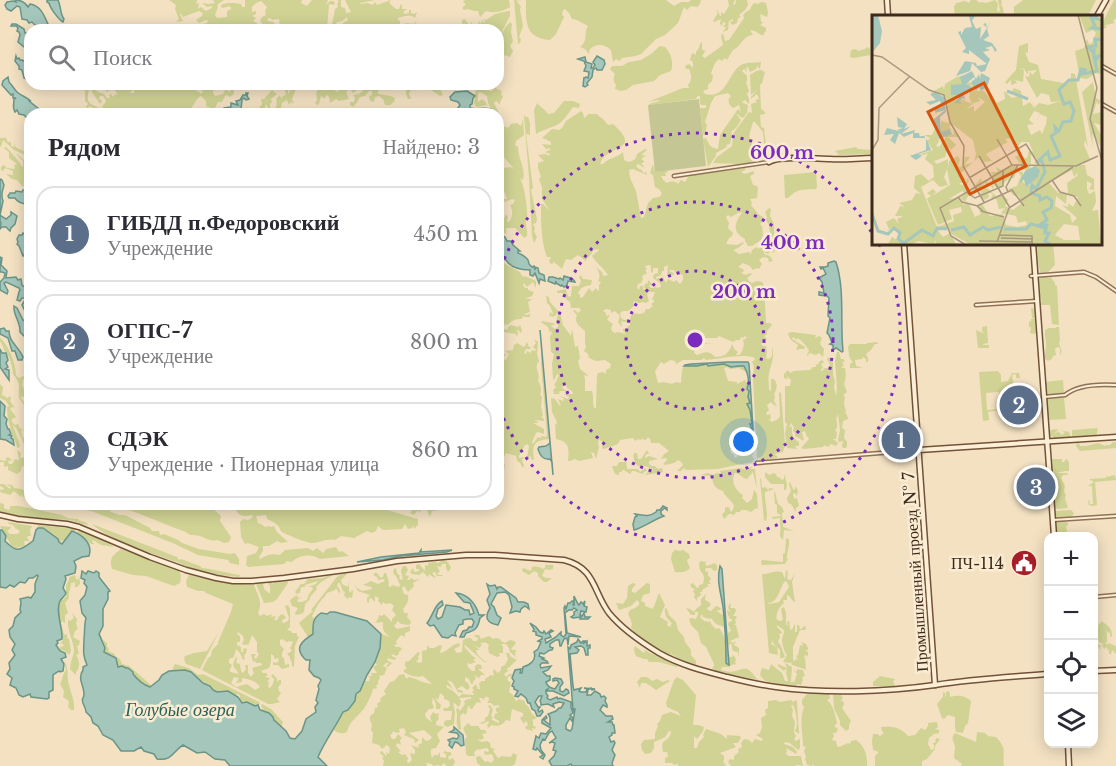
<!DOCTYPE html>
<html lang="ru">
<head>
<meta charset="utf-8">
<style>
	:root { --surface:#fff; --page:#f2f2f3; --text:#2b2b33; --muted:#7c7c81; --line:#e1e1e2; --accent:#0f766e }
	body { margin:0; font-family:"Libre Baskerville",serif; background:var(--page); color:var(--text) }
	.controls { position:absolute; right:18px; bottom:18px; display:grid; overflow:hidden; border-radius:12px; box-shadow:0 3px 15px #0003 }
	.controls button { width:54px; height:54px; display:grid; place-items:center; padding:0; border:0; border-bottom:2px solid var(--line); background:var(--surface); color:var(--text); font:30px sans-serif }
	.you { position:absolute; left:744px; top:442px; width:21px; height:21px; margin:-15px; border:4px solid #fff; border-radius:50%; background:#1a73e8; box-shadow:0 0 0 9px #1a73e833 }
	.badge { display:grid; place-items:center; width:39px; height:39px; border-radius:50%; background:var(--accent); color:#fff; font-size:20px; font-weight:700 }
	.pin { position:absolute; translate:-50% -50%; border:3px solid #fff; box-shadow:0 2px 6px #0006 }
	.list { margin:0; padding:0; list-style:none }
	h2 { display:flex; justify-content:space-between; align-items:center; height:78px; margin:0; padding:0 24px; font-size:26px }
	h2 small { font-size:20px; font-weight:400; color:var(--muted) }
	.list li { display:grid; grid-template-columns:39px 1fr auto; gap:18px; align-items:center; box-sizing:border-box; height:96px; margin:0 12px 12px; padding:0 12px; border:2px solid var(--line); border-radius:18px }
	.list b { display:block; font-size:22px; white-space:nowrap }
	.list p { margin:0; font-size:20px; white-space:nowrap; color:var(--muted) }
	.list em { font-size:20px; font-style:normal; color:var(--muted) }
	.icon { flex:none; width:33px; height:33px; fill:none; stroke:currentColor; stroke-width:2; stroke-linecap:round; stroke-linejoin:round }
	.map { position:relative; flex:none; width:1116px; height:766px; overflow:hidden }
	.search { position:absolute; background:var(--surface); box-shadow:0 3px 15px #0003; left:24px; top:24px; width:480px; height:66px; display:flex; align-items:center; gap:15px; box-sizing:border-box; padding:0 21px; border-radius:18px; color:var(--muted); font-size:22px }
	.panel { position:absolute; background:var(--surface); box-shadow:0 3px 15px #0003; left:24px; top:108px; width:480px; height:402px; border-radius:18px }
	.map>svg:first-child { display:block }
</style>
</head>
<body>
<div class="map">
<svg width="1116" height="766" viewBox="0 0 1116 766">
	<rect width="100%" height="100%" fill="#f3e1c2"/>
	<g fill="#d0d394" fill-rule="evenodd">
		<path d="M169 0H197L196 4 199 3 198 9 201 7 206 11 212 8V6L207 7 202 3 208 4 215 3 213 0H224L217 5 218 7 215 15 217 18 227 17V11L231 9 230 6 222 8 221 5C227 2 235 3 241 4L242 7H245V0H302L301 3 307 6 312 0H328L326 5 330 1H333L335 3 334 5 329 4 327 30H300L298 26H290L288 30H275L276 27H278L280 25 279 22 280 20 277 19 273 20 270 18 267 19 268 21 274 22 275 25 271 24 270 27 273 30H256L258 27 263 25 260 21 262 17 266 15 265 11 267 7 261 1 256 3 252 7V12L256 11V14L252 16 256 18 253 21 257 23V25H251L250 29 248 30H211L210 26H207L205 30 201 28 203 24 207 23 208 21 206 20 199 23 196 20 202 16 203 13 199 11 183 17 181 13 180 15 183 21 176 22 179 19 175 9 176 5Z"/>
		<path d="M337 0H341V7L345 8 346 13 351 12 345 0H375L360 3 361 4 367 3 373 5 375 2 377 5 391 0 389 3 396 9H399L401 4 402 5V9H407L403 12 405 14 409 13V10H411V13L414 14 417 12 415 18C411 14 403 16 398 18V21L400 20V24L403 27 406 26 405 23 414 24 417 20 415 25 416 27 413 28 410 27 409 30H344L348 29 349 25 347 24 342 27 343 23 348 20 347 17 342 21 337 22 335 26H333L332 25 335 9 338 7 337 4 339 1Z"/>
		<path d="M465 0H509L510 7C503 11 495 14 486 11L480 17 478 11H474L468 9 464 10 462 8 466 4 463 2Z"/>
		<path d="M514 0 521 1H517L521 7 520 9 523 26 519 37 521 39 520 43 518 44Z"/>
		<path d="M526 0H666L674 6 681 2H689L691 0H701L700 4 697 7 691 6 687 10 684 7 678 23 665 35 656 39 641 54 635 56 622 58 620 61 616 59 613 62 611 50C604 44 597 43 590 49L589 54 585 49 580 47C589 40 583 35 588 26L577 20 572 19 569 13 565 9 563 10 562 15 564 17 556 34 550 40C524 38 526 21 526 0Z"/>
		<path d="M728 0H735L733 4 735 5 736 0H747L748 5 745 10 739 15 741 17 738 18 737 23 732 25 730 22 733 21V19L729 21 728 30 723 32 726 27H723L726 23 723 22 722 26 720 24 721 19 714 22 713 21 718 13 716 10 718 11 720 16H721V12L724 14 729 6Z"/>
		<path d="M971 0H976L980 3 982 2 986 3 995 0 998 4 997 11 999 12 1000 10 998 0H1001L1002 2 1001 5 1003 8 1004 16H955L954 7 956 3 965 1 969 3Z"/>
		<path d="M1023 0H1096L1088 16H1014V7Z"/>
		<path d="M1114 0H1116V18L1113 21 1115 23 1106 25 1105 26 1107 27 1100 31V27Z"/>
		<path d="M761 2 766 3 768 13 767 17 760 14 761 21 763 23 760 25 766 28V31L764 33V35H761L755 31 750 30 753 35C743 35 741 47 733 50L727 60 725 58 722 61 719 59 715 63 711 73 713 76 712 81 708 85V89L703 91 705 94C728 100 728 70 743 64 749 62 755 63 761 62L760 69 757 66 756 69 750 72 748 67 746 68 747 72 744 69 742 71 747 76V81L746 82 749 91 747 94 749 99V104L745 100 742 102 743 103 748 105 747 113 743 118 736 114 741 120 736 128 731 132 732 135 730 144 726 145 727 147 716 153V156L708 167 703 139 706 138C709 144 710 148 718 149L720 135 738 109 741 112 739 105 733 108C729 105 728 103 729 98L731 97 730 95 728 93 715 96 711 103 705 122 707 125 705 134 703 135 700 108H706V105H701L700 102V96H698L695 99 649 105V104L660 101 659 100 648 102 683 88H689L688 85C692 80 692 76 689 69H686L685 66 689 64 693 68V62L690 60 692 53 696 55V52L699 48 700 44 702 42V49L704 51 706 50 702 56 705 58 723 45 721 36 723 33 725 41 729 40 744 18 743 15 747 11 750 10 751 7 754 3 758 4Z"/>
		<path d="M508 11H510V16L498 39V30H460L458 26 459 25 462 29 467 30 465 24H462V20L465 19 469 25 471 24 470 21 474 26 478 24 479 21 480 23H481L482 19 483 22 485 23 484 19 486 20 495 14Z"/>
		<path d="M510 22 512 24 511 32 513 41 510 46 513 51 510 57 505 55 500 61 503 54 498 61C498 47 499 33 510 22Z"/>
		<path d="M660 46 665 47C671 53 674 63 671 71L660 75 654 81 633 85 626 90 621 91 615 89 616 85C613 81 613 78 615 74L610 69 612 66H622L629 62 641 60 651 54Z"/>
		<path d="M867 47 870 49V55L854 58 850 57 851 50 856 49 858 51 865 49Z"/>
		<path d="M758 70 759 72V70H761L765 72 762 83 760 85 761 109 765 112V114L760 115 761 127 764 128 767 154 765 153 763 132 755 122H753C752 128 747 135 751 142 754 149 756 146 758 156L755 157 758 160 757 162 752 161 751 163C738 165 726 163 713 163L717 157 732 146 733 134 749 112 752 113 751 104 757 102 755 100 759 99 757 94 751 99V97L758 89 751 95 750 75Z"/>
		<path d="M82 84H85V88L89 90C85 105 91 103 102 110L103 105 106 102 105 99 103 96H100L99 98 102 101 100 104 92 92V84H94C94 92 98 92 104 94L107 98H110L109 95 111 94 113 97 115 94 118 95 115 90H109L108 92 106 91 107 84H110L111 88 116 87 117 84 123 89H130L129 84H131L133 90 130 92 131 93H134V84H200L194 89 202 94 203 84H211V88L214 87 213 93 215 96 223 94 224 92 226 89 229 92 232 89 233 84H243L241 86 239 84 234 86V94L230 97 227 95 225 96 222 102H218L215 108 217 114H214L211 108 206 106V101L201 96C195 99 195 105 190 109H187L180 114 174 113 168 114 173 110 171 109 169 110 167 114H103L90 106 87 108 86 107 88 104 85 101V91L82 89Z"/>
		<path d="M288 84 291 85 288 91V94L294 84H298L292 99 294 104 291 102 289 105 287 100 282 103 281 108 285 114H274C275 110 278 103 276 99L280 95 281 98 286 94 285 91Z"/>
		<path d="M316 84 319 86 320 84H325V88L327 91V84H334V90L338 92 340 89 338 87 339 84H381L383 86 377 93C383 96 389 94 395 98L394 102 390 105H385L383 99 379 96 375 97 374 102 370 101 369 96 372 95V91H369L365 96 360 97 356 104 353 107 350 105V102H354L355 98 353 95 359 94 363 91 362 90H357L353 93 350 88 346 92 349 99 339 101 336 99 330 103 329 97 327 95 325 97V99L321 96 319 104 317 105 315 103 317 100 316 92 318 91 315 88Z"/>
		<path d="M406 84C420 84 438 79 443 95L440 96 431 90 413 86 409 93 411 99H408L406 94Z"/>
		<path d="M476 86 481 89V86L486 90 492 91 495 88 502 91 501 94 503 97 500 102V105L496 101 494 103 503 121 504 126 508 128 511 124 517 123 521 126 523 119 524 135 516 141 515 145 518 147C518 159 526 168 523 180L520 178C524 184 528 209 527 217 527 218 526 220 526 221 525 226 528 230 527 236L524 238 515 228H506V234L503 232 500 227 506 214 508 217 507 222H509C513 216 513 211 510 205L513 204 515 200 512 199 505 202 501 199H507L505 192 503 194 498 192V189L502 191 504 189V186L501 184 498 185V183H504L498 178H504L498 166 500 165 505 168 510 167 514 169 498 150V114H494L488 103 487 96 480 92 478 94V102L482 99 485 101 487 105 477 107 474 104Z"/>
		<path d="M272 90 277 94 271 99 272 102 270 104V109H269L266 104 265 107 266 111 265 114H262V111H259V114H256V108H259L262 104 261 99H264Z"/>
		<path d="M564 101H573L580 104 579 108 573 107C570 111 564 120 560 123 553 128 543 129 536 134L534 110 537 103C540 107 545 109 548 114L554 113Z"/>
		<path d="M581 111 583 113 584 118 588 115V114H597L600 117 602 118 608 125 613 124C644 152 606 144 600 164H603C610 157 617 158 623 152L624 160 628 162C633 161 636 160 637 154L645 149 647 150 642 154 643 156 647 155 641 159 644 161 643 163H641L645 168 638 164 636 166 639 169 642 170 643 173 646 172 647 175 633 169 629 170 630 178 636 191 641 218 644 217 648 203 653 198 659 197 662 194 660 190 655 187 653 175 650 173 653 164 655 172 667 170 668 172 665 173 666 176H661L664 181 667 183C672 181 675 181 678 184L681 180 685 182 688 177 694 175 746 168 745 170 741 172 745 174 754 171V174L750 176 753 185 757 186 758 189 757 198 750 199 752 203 751 205 759 215 762 216 764 220 760 224 762 226 763 235 761 240 752 246H748L745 241V239C732 232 734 223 742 213L740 212 731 217 728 215 726 217 729 223 728 228 733 233 732 236 729 238 726 244 737 245 743 242 744 243 738 248 733 250 739 254 749 252 751 254 752 250 756 247 759 249 760 242 763 245V248L769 249 770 252 768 254 764 252V254L770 256 773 261 769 262 768 258 763 257 759 260 762 264 759 269 757 268 753 270 750 266 743 263 738 267 743 269 744 271 741 273 746 275 750 273 752 274 747 278 749 281 752 283 757 281 762 282 764 285 766 323H770L772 325 767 331V334L764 336 767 339 761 344 763 346H766L767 352 766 358 769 359 772 356V347C775 357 771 364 769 373 768 378 769 385 769 390L771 391V379H774C778 384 777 389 774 394L775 396 774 401 777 406 774 405 771 402 767 405 769 410 766 413 767 415 770 414 771 418 769 420 772 422 778 419 780 416 779 393 781 392 785 445 783 452 774 454 777 456V458L762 461 759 460 761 457 757 458 753 378 754 367 752 361H754L755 358C743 353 720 359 706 360L704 358 701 360H683L676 364 675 361 670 360 664 364 661 362 655 371 658 383 664 382 672 384 676 382 681 383 682 370 684 366H697L707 364 709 366 724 364 744 366 748 373 739 368 730 369 727 367 724 368 728 381 737 382V384L745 380 746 382H747C749 389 752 399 749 406L750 410 754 452 752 456 754 459 752 462 717 469 686 470 684 468 681 471H677L683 465 681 462 678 460 674 463 665 465 663 464 667 460 666 458 661 459 664 454 669 451 659 443H651L650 439 648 437 646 440 642 439 640 440 638 439 635 441 633 438 620 440 618 444 604 449 602 448V442L599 439 598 443 599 447 596 459 594 453 591 452 593 458 579 461 575 459 570 461H568C569 449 570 442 556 439L555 423 557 425V422L552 412 551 398 555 399 559 405 561 406 558 399 563 401 564 399 560 396 568 399 569 397 564 394H573L572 391 567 388 566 384 563 386 562 388 567 391H560L559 393 560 394H554L553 390 556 387V386H554L559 375 557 374 554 380 553 379 552 364 554 354 551 352 550 337 552 332 551 331 550 333 548 327 541 322 542 321 553 323 555 324 551 326 555 329 558 327V324L556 322 558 314 557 313 556 315 553 317 550 316 549 314 551 312 552 315 553 313 550 306 547 303 546 296 549 297 550 302 560 313 563 325 571 336 572 329 575 347 578 346 580 358 578 361 580 369 589 376 584 375 585 379V391H592C594 397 592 402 594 408H596L597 376 598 373 603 372 606 374V370L610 368 611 364 605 360 596 361 589 358 588 354 584 351 586 347 585 343V331C579 326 574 323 577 315L573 311 575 310 578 313 581 310 579 308H571L570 302 566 299V297L563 293H557V291L566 289 567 294 569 297 571 296 572 286H579L581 281 579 277 581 275 583 279 592 280 591 285C585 286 580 287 578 294H580V298L583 297 589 288 592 292 596 288 598 291 599 290V285L601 282 598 281C601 276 599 271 596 267L602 272 603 276 608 275C603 267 596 263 592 256L599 250 598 249 594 250 588 258H587L586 261 578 255 571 260 566 259 565 261 562 269 553 261 554 263 551 264 549 261 551 257H547C541 242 541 220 541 204H543L550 211 542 199V187L539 179 541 177 538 168V163L544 161 538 155 546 154 549 156 550 154 545 152 550 150V148L546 149 542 144 551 145V142L545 139 542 138 552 129 559 130 562 128 566 121ZM649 265 651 266V273L653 272V268H658V273L654 274 653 278 660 283 661 287 657 288 655 286 654 288H651L649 286V285L654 286 648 280V283L645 284 644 287 646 290 643 289V286H640L639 290 637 288 638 284 641 283 643 279 642 276 647 273 645 270H647L645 266ZM668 265 667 276H668L669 274 671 276 673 275 674 273 669 271 670 270H674L676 273 683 275V280L680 284 676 280 674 282 668 279 666 283 662 275 663 280 659 278 656 279V277L661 275 662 271H664V267ZM649 292H655L652 300H654V302L651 304 653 306 649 309H646L644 313 640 314 632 313 630 319 624 320 621 318 620 313 623 311H628L633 307 634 301 639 303 643 302 646 303 649 301 647 294ZM606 309 611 310V313L615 311 620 316 618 322 622 327 621 321 624 322 628 321 630 323V325L627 327 628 329H623V331L626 334 618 332 615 333 612 331 611 328 613 324 607 320 610 315 606 316V313L603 311ZM719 336 733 342 736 340H740L741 337 743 338 745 336 747 338 743 340C745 345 743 352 739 355H736L738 352 735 350 732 344C729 353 725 357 715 357 709 350 705 352 697 355L694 353 695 347 700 350 703 344 713 343H704L701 340 704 338H717ZM731 438H733V440L738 445 740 444 744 446 746 455H742L738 454 737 457 734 458V455L731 453 730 450 733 446Z"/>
		<path d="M524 115 526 117H528L530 123V135L526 134 533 188 531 190 537 219 536 223 533 224 535 228 534 231 537 237 534 243 532 236 529 178Z"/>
		<path d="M5 137 8 142H11V146L15 147 13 143 17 148 30 154V185L26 187 22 186 17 180 12 179 6 174 13 175V171L5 168 3 171 1 170V167L4 165 7 168 14 169 15 167 14 165 17 164 9 158V152L4 148 6 147C10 151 20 162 22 167L23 166V161L17 155V154L24 160 26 159 25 155 14 150 3 140 1 147 0 146V138H4Z"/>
		<path d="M856 147 858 149 873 150 872 154 839 155 835 151Z"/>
		<path d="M816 172 817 187 816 189C802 190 798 188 788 198H785L784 175Z"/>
		<path d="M769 208 771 209 770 216 774 224V239L771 242V246L774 248 775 251 773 253 768 243 770 238 768 235 770 233 769 225 766 220 767 217 765 212Z"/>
		<path d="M1036 243H1053L1055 265 1048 272 1041 273C1036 262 1039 254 1036 243Z"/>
		<path d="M498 260 520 272 523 277 525 276 536 281V288L533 282 527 287 524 283 523 285 525 288H528V290L534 292 532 296 525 299H532L528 302 530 312 524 314 526 315 530 314V317H525L523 316 522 319C515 319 512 320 508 325L505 324 504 326V329L507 330 508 327 511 325 518 327 520 325 522 330 521 333 518 330H517L518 333 517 337 516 334 504 332 498 326Z"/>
		<path d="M1047 276 1049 278 1050 276 1055 283V285L1057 286C1058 299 1058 311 1059 325L1052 324 1050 305H1041L1040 304 1042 301 1040 296 1039 279 1041 277Z"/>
		<path d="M1031 308 1036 309 1037 326 1034 327H1037L1038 331 1035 334 1030 333 1031 327H1029V322L1031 321V319H1035L1032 318Z"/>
		<path d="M987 326 988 343 983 344V345H989V348H978L976 330 985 334 982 331V327Z"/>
		<path d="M1056 327H1059L1060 340 1059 343C1060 347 1063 351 1060 355V348L1058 347 1055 349 1056 355 1053 356 1052 359 1048 361 1045 359C1045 355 1045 352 1046 347 1047 341 1044 336 1045 330L1049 328H1056Z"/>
		<path d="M792 332 816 335 815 338 819 336 822 338 820 344 824 349 823 357 819 353 816 355 809 353 808 356 807 355 809 350C806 346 801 339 797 338V340L793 337 792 339 805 347 804 349H800L796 350 798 345C793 341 789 340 788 333Z"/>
		<path d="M0 338C9 345 16 364 16 375L19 378 24 376 27 378 30 377V379L27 381 23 379 22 385 25 392 24 394 25 398 22 396 21 398 24 402H26V400L28 399 29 402 28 404 30 407V412H29L19 398C18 384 22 386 13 374 13 369 10 358 7 354 7 353 5 352 4 350 3 347 2 344 0 341Z"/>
		<path d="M541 338 549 439C533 440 532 446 534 460H532L530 455 529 458H527L529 446 527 444 524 446 523 449 519 456V458L524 457 522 460 524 466 523 468 520 463 517 461 516 456 506 453 502 461 505 465 504 469 502 471 499 470 500 465 498 462V354L499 355 500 353 507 355 504 356 503 359 506 360 509 354 505 351 513 350 514 345 517 343 524 347 527 342 529 347H531L530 349H526L524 353 526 354 527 351 531 353 532 350 535 351 536 350 533 347 536 343 534 339 538 342 537 354 539 361C533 368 541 373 538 381 541 386 542 390 540 395L542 397 541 406 543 416 541 417 544 419V421L534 420 538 422V423H533L544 429V434L538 432 536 433 532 442 533 444 538 437 540 438 542 436 546 437 547 435 541 364Z"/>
		<path d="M877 342 878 344H875L871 350 866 354 868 358V362H866V359L863 357 862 359 855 360 856 366 863 368H850V364L853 362C848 358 849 352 848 347L850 344H867V343Z"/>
		<path d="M837 352H839L841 359H843L845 361 842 363 844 365 841 368H845C846 373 846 380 844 384L847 392 843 395 845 397 844 404 846 411 845 413 847 415 848 419 843 421 842 428 845 430 844 438 847 442V446L846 448H843L842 446 843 441 839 442 838 440 840 430 838 414 836 420 837 421V428L835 430 837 432 836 439H833L838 443 836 446 831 444 828 447 824 445 823 447 804 449 801 448 809 439 808 437H807L805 431 802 432 804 441 795 436V433L793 431 794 427 791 423 789 428 792 426C791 433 793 439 799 442V446H795L797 449 787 448 785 433 787 424 785 422V386H790L791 380 787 376 788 379 784 378V374L788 370 790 373 794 371 810 370 813 367H816V364L818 365 819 362 822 360 824 362 821 364 823 368 820 370 822 371 825 368H828L830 365 827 359 829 357 833 362V374L835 382 834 387 836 396 837 388 835 361Z"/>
		<path d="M998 371 1001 375V382L1008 381 1012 373H1019L1020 378H1016V374L1012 375 1015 395H1019V391L1021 390V397L1012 400 1000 410 988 412 989 420 983 421 979 372ZM999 392 1000 409 987 410 986 393Z"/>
		<path d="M1063 380 1064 393 1046 395 1045 382Z"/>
		<path d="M0 384 3 387 2 396 3 395 7 398 10 396 11 399 10 401 15 408 12 407 10 409 16 417 12 419V422L15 425 18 424 19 427 24 431 21 430 22 436 26 441 25 446 30 455V466L27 469 29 472 26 474 27 472 25 470V467L22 466 21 471 17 474 8 470V466L4 467V462H0V460L6 461V458L8 457 12 460 8 461 9 464H12L15 459 19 460 17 450 21 453 20 458 28 457 22 439 16 428 13 425C14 431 20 442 20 447L17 448C17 445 15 442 14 438 10 429 7 418 7 407L9 406 6 401 0 398Z"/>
		<path d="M1047 398H1064L1066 419 1048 420Z"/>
		<path d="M1098 428 1096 437 1072 438V430Z"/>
		<path d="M1058 429 1054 435 1058 431 1062 435 1065 432 1060 430 1069 432 1071 438 1053 439V436L1049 437V430Z"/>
		<path d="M1113 442H1116V448L1080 451 1076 446 1077 443H1079L1080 446H1087L1098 443 1105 446 1107 445H1110Z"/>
		<path d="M647 450 649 454H646L645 458 649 456 658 459 649 461V464L652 466H655L658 469 662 468 663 472 645 475 648 472H652L653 469 642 465 640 467C634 464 633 459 634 453H637L638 459H641Z"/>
		<path d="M1052 459H1062V462H1064L1066 459H1067L1069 463V471H1065L1057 473H1068L1067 475H1063L1061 478 1065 486 1064 491 1066 495 1065 498 1068 508 1058 509 1054 508 1051 474 1054 473 1051 472Z"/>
		<path d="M626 460 627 469H638L640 472 645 468 647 470 642 474 635 471H632L630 474 624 470H622V472H619V475L615 474 612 466H617L619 462H624Z"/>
		<path d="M753 466 750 469H755L757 489 753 472 747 479C742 478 739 473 735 473 730 481 736 491 743 495L742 498 747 503 752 499 754 490 757 494 758 509 756 508 751 512 746 510H741L740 512H736L733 516 732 514H729L724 519 722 514 725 512V507L727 508 728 506 731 512C740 503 725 499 723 491 714 488 713 485 712 476L701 475 708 473 713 475 717 473 721 474 720 471 741 468 745 470Z"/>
		<path d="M765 472 769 475 774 473 776 474 777 477H779L782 480 784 479V474L787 484 786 490H784V484H771L765 477Z"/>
		<path d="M1106 475 1107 477 1115 475 1116 480 1095 482 1097 505 1093 506 1089 505 1088 501 1089 500 1090 504H1093L1092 486H1088L1094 482 1089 479 1106 478Z"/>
		<path d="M761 478 762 488 766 487 768 490 770 488 774 489 765 492C764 501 769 513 766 521L764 520 760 479Z"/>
		<path d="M790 482 793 489 795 490V487H796L798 491 797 496 795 493 793 494 794 499 797 498 799 506 796 508V512L791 504 788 503 787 498 791 491 789 484Z"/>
		<path d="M0 484H4L10 489 11 487 6 484 12 485 14 488 21 489 28 492 30 490V499L23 497 21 494V497L14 491 10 495 0 492 1 489 3 490 4 488 0 486Z"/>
		<path d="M774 492H775L778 504 782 507 784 512 782 513 783 527 794 531 784 530 783 540 780 536C781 529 780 525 780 518L773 519 772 517 781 516V515L777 513V505L775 504Z"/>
		<path d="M0 503 4 504V508L8 510 10 509V506H19L62 515 68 518 79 519 78 520 87 523 88 525C81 524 75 521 69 520 46 518 22 520 0 513Z"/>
		<path d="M63 504H94L96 506H101L112 509 109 511 119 515H125L150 528 152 531H159L160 535 164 534 178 540 182 543 199 549 230 554 235 553 239 559V565L230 563 228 560 198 555 175 544 94 512 69 506 67 508Z"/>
		<path d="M115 504H150L147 506 148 508 156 506 157 504H210L212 508 221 516 220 521 231 537 229 542 224 543 218 540C209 542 207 538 200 536 193 534 191 537 186 532 163 524 141 513 117 506Z"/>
		<path d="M231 504H252L258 508 259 507 257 504H389L380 508 418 519V525L414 529 413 525 412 528 408 529 405 524 402 529 383 530 378 526 376 531 372 533 367 531 354 538 341 536 335 540C326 538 320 543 312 543 307 543 284 534 281 531 280 530 280 528 279 527 276 523 271 521 267 519L266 515 256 516 258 523 261 524 265 527 268 526 271 527 274 526 277 532 288 542 281 543 277 541 269 546H263V551L259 557 260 559C267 555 272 553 280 555L285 550 308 548 313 551 317 548 323 553 326 549 336 547 339 552 342 551 349 556 320 559C311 553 298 555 292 562L287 561 284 564 248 567 246 565 247 556 256 553 259 547 248 543 245 544 241 537 240 522 243 519 248 520 253 517 252 515C239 518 239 514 231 504Z"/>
		<path d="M408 504H457L458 505 456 509 452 507 449 510H445L441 507 439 510 432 511 430 517 426 508 422 506 420 507 421 512 417 511 414 515 410 513 412 511 410 508H412Z"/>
		<path d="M1071 510 1074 513 1072 517 1057 518 1055 517 1054 512 1056 511Z"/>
		<path d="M1055 521H1065L1068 523V525L1066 526 1067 532 1070 535C1066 537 1060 538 1056 535Z"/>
		<path d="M8 522 32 526 30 530 31 536H28L27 538 30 541H24L25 546 15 548 11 545 0 526 11 527 10 529 7 531 10 534H18L20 531 15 528 13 525 9 524Z"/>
		<path d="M92 524 177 557 179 560 181 559 200 566 202 568C214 569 227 573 240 575L239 577C228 576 219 575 208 573 197 571 187 566 177 562 153 554 109 540 92 524Z"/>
		<path d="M38 525 76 529 75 531H72L67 539 59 542 58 539 43 528H38Z"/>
		<path d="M79 530 100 538 114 547 101 545 93 540 92 541 94 544H91L77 533Z"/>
		<path d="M788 538C791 544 787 550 787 557L786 558 788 559 785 564 762 565 761 562 762 560 783 562V554L785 553 786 539Z"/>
		<path d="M121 549 179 570 181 576 180 583 174 586 146 576 133 575 112 569C109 558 112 556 121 549Z"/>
		<path d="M675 550 680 551 683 550 689 554 690 558 688 559 687 561 690 568C687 572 680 573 675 572L671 559 672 553Z"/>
		<path d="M443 560 448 562 451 568 448 572 446 568V564H442L441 567 437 566 440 572 437 573 439 575H443L442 576H437L435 572 432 573 436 578 433 577 429 574 428 577 423 572 419 575 412 574 410 572 413 568 414 572 419 571V569H416V565L419 564 425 571V565L428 566V563L435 562 438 563Z"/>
		<path d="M700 561 706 562 705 564 707 566 715 563 717 566V570L714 571 711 568H706L705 571 708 572V576L711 578 709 582 711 584H708L707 585 709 586 703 589 702 592H700L701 595 697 598V601L694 597 695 594 693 591 695 589 692 588 690 585 693 583 697 588 699 587V585L703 584C705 575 704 576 700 570L699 565Z"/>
		<path d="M545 565H553V569L549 570 545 569 542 576 546 578H552L547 582H544L538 576V573L534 571 529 575 522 571 523 568 531 571 532 567C536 566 540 567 543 569L545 568Z"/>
		<path d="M403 566H406L408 570 405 575 409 576 407 580H409L411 578 414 580 420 579 413 583 414 586 408 592 404 586 402 588 404 594 408 595C409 601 407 604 403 609L404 613H408L407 617 410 620 411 623 409 625 401 624 398 621 394 626 397 629 410 626V631L405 633V637L401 635 396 641 397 644 394 645 396 647H400L402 649 399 652V654L396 656 393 654 391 656 396 658 395 660 387 658 388 661 392 663 388 667 386 666 389 663H386L383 666 387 668 384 675 379 676 380 678 378 681V685H376L377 688 373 689C372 694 368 702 365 707 359 716 349 721 347 732 341 734 339 734 334 730L343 711 360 691 364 681H369L370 678 368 676H372L371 673H377L373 667 377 665 375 662 380 648 381 634 390 637C384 632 382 630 383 622L375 623 378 619 379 615 382 616 384 614 392 622V619L396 615 392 610 394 606 390 603 386 604 383 602 382 605 378 601 379 598 375 596V602L371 598 369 599V603L367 602V598L370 595 358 591 354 584 357 588 362 591 372 589 371 587 363 585 371 581 378 584 385 581 384 579 378 580 377 577 373 575 376 572 381 578 383 577 384 573H386L389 583 388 586 391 587 392 585 399 587 400 585 396 576 393 573 394 569 396 568 397 573 400 576 399 578 401 580 403 579 401 571Z"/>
		<path d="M786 570 788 572 787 579 791 580 795 573 792 582 795 602 793 601 789 596 787 595V600H783L784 603C779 607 775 614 777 620L781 621 783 620 781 609 784 607 786 613V624L788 626 787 622 789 621 790 629 792 630 795 623V632H797V625H799L800 629H801L805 626 806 628 805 630H800L793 647V660L795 661V659L798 660 796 656 798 655 800 645 803 646 801 642 806 644 808 648V650H805L808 652V655L806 657 805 654 804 657 805 658 806 670C804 668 795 667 791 664L792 662 790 663 783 662 787 655C784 652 783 646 782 641 782 637 784 635 784 630L777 625V627L782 632V633L779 634 780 637 778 642C782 646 783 652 785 657L783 658H780V650L773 643V640L771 644 777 647 778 655 769 653 762 574C770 574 774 570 782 572L785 579ZM785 581 787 582 789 587 779 602 769 604 768 602 770 603C779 600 779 589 785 581Z"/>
		<path d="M347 572 346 575 341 580 342 584 348 587 349 581V591L351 593 352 589 353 592 352 598 349 597 347 599 344 595 345 592 343 591 340 583H338L337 586 340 590V594L336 588 335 590 327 593C324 598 323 598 320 602 317 605 315 611 312 616L314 618 312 625 314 632 308 637 299 623 313 611 311 610 337 577 340 575Z"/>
		<path d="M75 575 76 579 78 580 79 576 80 584 77 587H75V583L77 582 71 583C71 589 68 592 69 598L65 603 68 613 65 615V623L62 621 61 623 64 634 65 635 67 634V638L69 639 71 651 69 655 65 651 60 650V647L64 646 62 643 60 644 63 640C60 628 56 611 61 599L63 600 66 596V585L69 580V577Z"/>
		<path d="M189 575 221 582 254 585C258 597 263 601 258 613L260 616 264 614 267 616 272 614 271 617 276 616 274 620H277L279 616 282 614 285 616 286 618 282 620V622L284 623 288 621 289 618 285 606 288 605 290 609V627L287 630 291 631 292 633H297V636L299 637 295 646 294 667 292 666V663L290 659V657L287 654 292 651 290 648 293 642 289 641 287 642 282 639 280 640V645L284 649 282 653V657L284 658 285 665 289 664V667L282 669 278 665H273V662L276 663 279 661 278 658 274 659V656L271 654V662L269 668 261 671 263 673H266L268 675 265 677 270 678 267 682H269L268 687 270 688 273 684 274 679 271 676 273 674 277 679V682L279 680H281V684L278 687 279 691 281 693 277 699 280 702 272 704H268L202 670 208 658 211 656 212 650 218 644V642L231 612 233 604 206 593 204 591H198L187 587 186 581ZM238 632 243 636 244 640 242 644 245 645 247 644 248 646 252 635 257 642V652L259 654 256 659 254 657 256 654H251L253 662 255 661 256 663H261L262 665 252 668 254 673 251 677 248 673V665H245L246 669 243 673 241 671 240 664 236 663 237 658V656C230 667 234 666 239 674L230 672V669L232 665 229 663V659L234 657 236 649 240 653 243 660 245 659 244 656 246 653 247 649 244 648 243 652H241V647L237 645V642H240V636L237 634ZM234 677 239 678 236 683 242 682V678C249 679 256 681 260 687L255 690 247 684 236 687 231 683Z"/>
		<path d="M333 575 321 582 316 587 317 589 310 597V599L305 604 304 612 301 614 296 615 295 613 298 608 292 606 290 600 297 595 298 598 302 597 297 600 298 602H302L307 600 309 594 313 589 312 587H308L316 584 318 581 305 585V587H301L300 593 297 594 295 592 301 584H304L308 579 324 578 327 576Z"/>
		<path d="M287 580 288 583 277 599 273 602 264 603 256 584 263 583 264 589 270 594V586L267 582H271L273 584 276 581 285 582Z"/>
		<path d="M633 583 636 584 632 589V592L635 593 647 583 650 584V593L643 595 641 601 645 603V606L653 609 659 593 665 605 660 617 668 622 667 625 670 627 672 623C667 619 664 615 665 608L667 609 669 615 676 622 678 630 684 637 685 642 691 650V655L696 661V665L676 658H678L675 657 674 655 671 656 672 652 670 655C657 650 640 639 631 628L632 623 631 622V620L628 614 630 610 635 608 639 605V602L637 600 631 606 619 610 616 603 623 604 627 598 628 586Z"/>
		<path d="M706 594 705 600 709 602 711 605 707 608 708 610 711 611 716 606 721 608 720 610 716 611 723 615 724 627 716 624 711 618 710 619 703 617 702 614 700 617 704 621 711 622V624L716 629 719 628C727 637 727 652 725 663L726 664 729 663 728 652 730 657H732L733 655 735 657 736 660 735 661 736 665 734 664 728 667H722L721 670C737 675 738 667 747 669 751 670 755 677 758 680L716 671 712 668 714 666V664L706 647 701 643 698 632 691 625 689 619 691 618 696 619 698 614V612H695V615H691L686 608 690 609 694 612 695 610 701 605V599Z"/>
		<path d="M730 603 731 605 730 608H735L736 611 733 616H736L737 618 735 619 736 623 734 625H736L739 637 730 641 733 643 736 641 734 645 739 648V658L738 652 733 651 731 643 728 646 727 638 728 633 731 631 728 624 729 622 732 621V619H729L730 617 728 616 727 610 731 612 728 608Z"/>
		<path d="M72 613 77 619 76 624 78 629 75 631 73 637 80 641 79 645 77 646 79 654 76 655C79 660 81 667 76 672V675L70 669C70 662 74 656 74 650 73 639 67 631 68 620L70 621 74 618Z"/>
		<path d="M1101 621C1108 625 1112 628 1112 636L1110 637V632L1109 633 1105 630 1107 633V642L1105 643 1108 645V643L1116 646V654L1112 650 1111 654H1109V651L1106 647 1104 649 1103 647 1101 646 1100 647 1101 649H1100L1094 642 1096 641 1099 645 1102 646 1103 644 1099 642 1098 637 1097 640 1095 638 1097 635H1094V630L1099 626 1098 624 1101 623Z"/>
		<path d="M99 631 103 640 107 643V647L109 649 108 651 115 654V656L120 659 122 664 129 666 151 685 150 687 143 685 122 666 118 668 117 659 112 655 104 652C104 645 98 638 99 631Z"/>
		<path d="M219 632 200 669 186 664 184 659 185 656 194 653 207 651Z"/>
		<path d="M475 635H479L481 639 489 636 493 639 496 638 500 639 501 641 505 643 510 640 514 641 516 643 511 649 513 650H516L515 655 517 658 510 652 509 648 506 644H501L503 647V653H499L500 656 497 657 489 653 488 648 489 645C485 641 484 643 480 643L482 645 479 648 472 644 480 650H476L477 654 484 661 488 662H484L465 645 464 646C466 650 469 651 472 656L476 658 473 660 476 662 470 664 467 663 468 667 472 671H475V666L478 664 481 665 482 669H478L485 675H481L479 678 474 675 476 678 473 682V684H471L469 679 465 677V681C469 683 470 685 469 689L467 690 462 686 457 689 463 691V693L458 692 452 682 447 680 453 689 447 685 446 687 453 691 459 697 462 694 473 695 474 694 472 692 474 690 472 688 476 684 478 689H480L479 683 482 681H485V679L491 675 494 676 493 671 494 669 498 673 501 670V667L505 665 508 659 506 653H509L511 657 517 660 506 670H509L504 674 506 677 509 674H512L511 677 509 676 507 679 509 682H511L509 692 513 695 516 701 519 699 525 701V704L528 706 532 714 537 718 532 720 533 721V726L536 727 535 729 532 728 533 731 526 729 525 727 528 725 527 722 525 721 524 724 520 718 523 716V713L512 709 510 721 506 720C503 725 498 727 492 725L488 728 487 726 489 722 488 721 482 724 480 723 485 721V718L488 716 490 709 488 706 490 705 493 710 491 716 493 717 491 719 496 722 499 723V721L494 718 495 714 498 713 496 711V708L500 707 498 705 494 706 491 703H487L489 700V698L485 696 486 698H484V701L482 698H479L481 703 477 702 472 709 469 708 470 706H468L466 715 463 713 460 716 461 729 459 730C454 720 459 718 456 709L458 708 460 711 465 704 464 701 468 699H471V697L459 698 461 701 460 705 458 707 456 704 453 703 455 712 454 724 447 727 444 725V722L447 720H451L452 711H444L443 708H448L450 705 449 701 445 699 444 700V696L440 693 438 700 436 697V700L441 705 440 709H436V704L433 697 432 703 434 707 432 709H429L425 714 426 718 432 722 430 717 433 712 436 714 439 713 438 717 439 719 436 722V725L444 727 437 734 440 741 436 748 431 749V755L432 758 434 755H438L440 752V757L446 758V754L443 753 445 751 447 752H450L452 754 448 757 449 760 453 758 455 762 453 766H445L446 765 444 763 441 766 438 765 433 766 432 764 426 763 427 766H383L384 761 382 758 384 757 380 753 381 751 383 752 385 755 387 756 386 752 389 754 390 748 387 745 382 749 379 745 372 743 373 733 371 730 372 725 370 720V716L374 713 375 708 378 707 377 704 381 701 380 699 384 695H386L384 691 390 682 394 681 399 675 403 674 405 675V677L407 679 408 677C417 678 424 684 432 684L423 676C416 678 408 675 403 671L407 668 405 666V662L409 661 418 652 420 653 418 657 419 659 416 661 419 663 422 662V651L427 650V645L430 648H434L440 645 442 646 440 652 441 653C448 651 452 644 459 643L460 646 454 649 457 653 462 652 463 640 467 638H471L473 641H477L478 638 474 636ZM404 728 406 732 404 735 414 739 415 743 419 740 409 733 424 730 432 737 430 740 426 741 422 737V743L418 745 419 748 411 745 415 750V754L410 753 412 760 409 763 407 762 408 758 405 754 402 755 398 752 401 751 396 746 397 743 401 745 400 740 402 738 398 734 395 739H392L390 735 392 734 393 731 397 733 400 732 399 729Z"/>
		<path d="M635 646 644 653 645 650 650 653 678 665 677 667 659 662H649L647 659H644L636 656 634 650Z"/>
		<path d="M64 661C70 670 66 675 69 685 71 694 75 701 74 710H71L68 707 69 701 63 697 64 691 60 684C63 679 62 675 66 670Z"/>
		<path d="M785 663 792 667 791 682 792 683 793 681 794 683 797 674 793 669 797 672V669L803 670 805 676 802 677 803 680 801 685 797 684 796 686 773 683 772 682 770 683C765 680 762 680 760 674L762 668 769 670 771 664 782 673 785 681H788L786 672 787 670 785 669 784 671 778 666V664L787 668Z"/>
		<path d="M175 664 189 668 198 675 203 674 259 702 260 704 255 707 242 703 240 699V696L238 694 234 695 228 691 217 692 213 690 210 686 185 670 177 671 172 670Z"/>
		<path d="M880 676 895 679 893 682 895 686H873V682Z"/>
		<path d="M641 677H647L652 681 657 679 663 682 668 680 670 681 656 690 646 683H641L640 688 637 682Z"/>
		<path d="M677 677 683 680 696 695 693 725H698L704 727 703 731 697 739 694 736V748H697L699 742 704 737 703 735 706 729 721 734 727 739V735L740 736 741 738 738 743H733L736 747 720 753 724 756V760L723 761 726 766H678V764L674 765 672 763H665V758L668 757 667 752H663L662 746 663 742C668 739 671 736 671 731L668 732C666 739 660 739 654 742V748L651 753 645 754 642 750 641 744 644 740 655 739V733L658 726 657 724 660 721 662 715 671 712 681 716 678 712 667 707 666 703 674 680Z"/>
		<path d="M949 691 950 697C959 695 964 695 971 701L968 723 965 726 963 733 956 732 955 726V717L948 715 944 719 942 718 937 704 943 697V692L945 693 946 699V692Z"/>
		<path d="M815 693 829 694 830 698 827 700C834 706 835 715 837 723L834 726 838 729 836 733H833L834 736 832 740 836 741 837 746 839 747 848 743 850 744 851 741 856 740C864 745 868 756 867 766H814L813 764 812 766 807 765 805 759 806 757 804 751 806 746 803 747C803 733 799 719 804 707L802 704V700L807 694Z"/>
		<path d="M833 695H841L843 699 840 701H843L844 704 842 708 851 721 849 725V729L846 731 840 725V721L834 708Z"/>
		<path d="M776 700 780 702 791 700 793 702 796 700 797 702 799 734 795 731C799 725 796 712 793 705L791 706 793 710 792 716 795 722 794 732 796 736 794 739 796 741 799 739 800 740V748L798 750 790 743 785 742 784 744 793 747 797 752 796 754 786 748 787 750 786 754 789 756H801L803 766 798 765 794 766H731L728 762 730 759 734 760V756L739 752 738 749 742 747 741 743 744 739 749 740 752 743 755 739 762 741 763 739 756 735 760 733 762 727 761 718 766 715 765 710 768 708V701Z"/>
		<path d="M262 704 271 709 283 722 281 727 260 710V709H263L261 706Z"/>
		<path d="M937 722 938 727 935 729 939 730V733L934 734 929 738 928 744 931 750 934 749V745L932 743H935L936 738 940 739 935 746V749L927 759 922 761V766H875V756L879 752 873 750 872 741 873 734H877L880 736 884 733 882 731 881 727C893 726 900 727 908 736L915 735 921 728 925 730 928 726V723Z"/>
		<path d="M468 723 471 726H478L481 730H485L487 733 482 734 484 738 483 739 477 740 482 742 487 741 490 743 491 748 495 749 493 751 498 758 502 756 511 757 513 753 517 755 515 764 512 766H481L477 763 476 757 480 756 485 762 487 761 491 763 494 760 492 754 485 755 484 751 488 752 489 750 487 748 476 750 474 753 475 756H468L466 754 465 739 467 737 463 728Z"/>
		<path d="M977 732 985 733 988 736 996 737C1008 750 1002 752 1004 766H961L962 764 954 758C954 754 955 750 955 747 954 740 950 739 955 733L976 742Z"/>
	</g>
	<path fill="#c4c794" d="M699 99 706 166 655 172 648 105Z"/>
	<g fill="#a5c6ba" stroke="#6a9588" stroke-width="1.5">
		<path d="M15 0C21 0 25 2 28 7L30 4C43 6 45 20 51 30H40L32 22 29 23 27 20 22 19 20 7 17 6 11 11 7 9 5 5 7 2 13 1 16 2Z"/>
		<path d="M47 0H58C61 6 60 14 64 19L63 22C59 20 50 8 49 3L47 2Z"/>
		<path d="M12 24H16L24 29 25 33H30V52L18 42 20 35 19 32 17 31 18 28 16 26H11Z"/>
		<path d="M16 56 17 59 19 58 20 60H22L30 64V81L24 78 22 70 19 69V66L15 61Z"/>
		<path d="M597 56 604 60 605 64 602 70H597L596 68 593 70 592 77 587 83 588 85 585 87 583 86 584 77V78L586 77 588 78 589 72 584 71 586 66 584 61 578 59 585 57 586 62 592 64 591 68H593L595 65 593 62Z"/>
		<path d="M8 77 9 82C12 85 14 89 17 92 22 96 26 97 31 101L29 100V101L39 109 40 114H30V118H27L24 115 19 114 17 110 15 112C12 107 14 104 14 99L16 98H13V94L11 95 2 85 3 81Z"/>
		<path d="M467 91 475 96 473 98 472 104 470 105V108C478 110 483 107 491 109L493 114H454L460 105 458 102 451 100 450 97 455 92Z"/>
		<path d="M246 93H248L247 96 249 99 246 100 244 98 242 100 241 109 232 111 231 114H223L224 108 231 107V103L238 105 236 101 240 100 243 95H246Z"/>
		<path d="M0 179 2 180 4 185C3 191 0 193 3 201L0 215 6 219 11 215V212L17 216 15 224 11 228 10 231 6 227H2L0 229 1 223 0 221Z"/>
		<path d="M23 190H27L28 192 27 194 30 196 29 204C25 205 17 202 15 198H9L8 196 10 193H15L16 191 22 192Z"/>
		<path d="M23 233 27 237 26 242 30 243 27 251 23 256 19 246 17 244 18 242 17 239 19 235H22Z"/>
		<path d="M498 233 505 237 507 241H511L513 245 520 251H518V253C523 255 529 258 529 264L532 267 534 266 535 270V267L538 268 539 273 544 275 545 281 540 279 539 283 535 273 533 276 530 275V270C521 270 511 268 506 260L498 257Z"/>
		<path d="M0 257 2 258 1 265 7 271 6 278 16 277 18 280 21 279 22 285 30 291V317L27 315 22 305 25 300V298H22L20 301 17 300 19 292 20 290 19 288 6 282 4 283 8 291 7 294 0 290V282L4 278 5 273 2 272H0Z"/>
		<path d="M834 261 836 262C845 289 840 323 843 351L842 352 836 348 833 350V345L830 344 832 343 829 335 827 333 830 318 828 316 829 298 827 296 819 295V292L824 293 822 282 819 278 826 274 823 268 821 269 820 267H825L828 266V263Z"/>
		<path d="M564 276C568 278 573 277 575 282L568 281 567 285 564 287 562 285 561 286 556 283V281L555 284 548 281 549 277H553L559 279 560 278 563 280Z"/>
		<path d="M14 306 17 308 23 320 28 323 29 327 28 334 30 354 25 347 26 338 20 332C21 322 13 316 14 306Z"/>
		<path d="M4 328 6 331H9C9 342 19 347 23 357L22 360H18L15 351H12L8 338 0 334V329Z"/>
		<path d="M540 330 553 475 552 462 550 459C543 460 540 456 538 449L539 447 546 446 550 443Z"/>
		<path d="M0 349 2 353H6L8 360 6 363 8 367 5 369 9 370V380L0 367Z"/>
		<path d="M729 362H748L749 364 754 445 752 430 750 424H752L750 410 747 404 750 403 748 397 749 391 747 389C750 381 748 373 744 366H739L731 367 724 364 708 366 707 364 697 366H684L685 365 691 364Z"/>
		<path d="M0 401 5 406 4 416 7 419 6 424 8 429H9L11 434 9 435 12 436 11 438 13 439 14 445 6 440 0 439Z"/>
		<path d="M663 506 667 508V510L665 508 661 511V514L664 516C655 519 640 529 634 530L633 524 635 517 637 516 635 514C643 515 648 518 656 512L657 510H660Z"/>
		<path d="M38 528H43L58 539 59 542 62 544 72 531C83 535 93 544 89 556L82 557 74 561 76 566 75 573 65 576 66 579 63 588 66 593C65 596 62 598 60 601 55 610 63 629 62 639L57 641 58 643 56 645 60 651 65 653 66 657 61 659 64 664 63 671 60 672 59 671 53 675V690L49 692V698L47 699 31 697 30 694 23 697 19 695 16 688 10 685 12 678 7 674 10 669 9 663 15 655 12 650 15 644 10 637 9 630 13 626 15 618 21 612 20 610 21 602 20 599 28 597 31 598 35 592V584L38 576 37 575 33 578H29L25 583 20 582 14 587 10 585 6 588 0 587V530H2L6 536 5 541C7 543 9 545 12 547 19 553 27 545 33 541L36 530Z"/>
		<path d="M421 550V552L452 550 447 552 401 556 383 560 357 562 381 557 419 553Z"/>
		<path d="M720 566 722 569 729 665 726 663C726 645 725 625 723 607 721 593 716 580 720 566Z"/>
		<path d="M82 571 86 574 88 571 94 573 96 571 99 573V577L110 591 108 592V599L103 609V626L99 634 105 648 104 652 116 658 118 667 122 666 126 668H128L133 672V674C137 679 144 685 150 687L159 680 162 675 169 671 185 670 191 672 203 683 210 686 213 690 217 692 228 691 238 697 242 703 247 702 255 706 258 705 260 710 269 713 273 717 274 720 286 731 290 738 295 739 302 731 306 719 316 712 315 707 318 703 316 700 319 689 318 686 321 680 319 678 314 676 309 670 310 660H306C293 648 302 641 313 634 313 624 312 619 321 613L327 614 330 612H335L367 621 381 634 380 648 375 662 367 675 360 691 356 694 355 701 348 710 343 712C335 728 325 741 318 757L327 766H230L225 760 215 759 205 752 197 753 183 745C172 752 173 761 157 759L154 754 144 751 141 747 134 751H121L113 740 103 735 98 726 93 723 91 717 86 712C86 709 84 706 83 703 81 696 84 700 84 694 84 685 77 679 83 670V667L87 665C82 653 84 650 84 639 85 631 84 625 86 618L82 613 80 601 85 595 87 587 84 583 85 580 81 578Z"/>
		<path d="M487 584 490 586 495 585 497 589 498 587H501L516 598 518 602H524L528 604 529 609 525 606 521 609 520 612 516 611 510 613 512 607 509 595 505 592 497 593 491 604 494 607 497 615 501 618 498 625C487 623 484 618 490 608L487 600 490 594Z"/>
		<path d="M456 593C468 594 476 604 479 615H484L480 618C478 627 476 631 466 633L464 637H460L463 631 467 630 469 627H472L474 622 472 619H467L463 620V624L459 625 455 633 456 636 452 635 448 638 442 637 434 625 430 626 427 623C433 616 434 605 442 601L443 605 438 609 436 616 438 619 442 617 446 605 460 607 465 610H469L470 615 474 613 470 603 464 602Z"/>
		<path d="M574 596 578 604 579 605 581 602 583 604 585 601 584 606 587 607 586 612 581 611 580 615 582 616 584 613 585 617H590L588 619H580L581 617 573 618 571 617 574 615V612L577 610 574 608 572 610H569L565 613 567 633 581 637 569 636 568 645 567 638 564 639 561 646H560L559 640H556L550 644V647L553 648 552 650H550L544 654 540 653 539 656 544 658 542 659 547 661 548 663H542L540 665 541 668 551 666 548 670 543 672 547 676H550V680L546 682C547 687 551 688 555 689L559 683 557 680 553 681V679L555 678 561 679 563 683 560 687V691L563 692 566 689 568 690 569 693 564 696 553 691H547L548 689 546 690V693L548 696 547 698 550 700 557 697 558 699 560 698 571 702V708L574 711 572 710 573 713 570 715 573 718 572 721 570 718 566 725V729L570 731 572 729 575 709H573L568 647 570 649 571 645 577 642 578 639 581 643 583 641H585L583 644 587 641V646L590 645V648H588V655H586L584 648 581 646 575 647 579 650 577 653 570 654 573 686 574 690 581 688 579 691 581 692H586L587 689 584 688 595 689 592 690 591 688 588 690 587 695H591L595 691 600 694 601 697 604 696 606 698 605 701 607 705V707L603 705 600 710 606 716H612L613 719 608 722H612L613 725H614L615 733H612V735L609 737 611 742 614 741 615 743 612 750 615 755 612 763 613 766H572L571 764 567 766H552L549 761 554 756 556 751 553 750 555 743 552 742 549 743 556 738 552 731 549 733 545 740 543 739 540 745 541 750 545 755 543 759 540 757 543 755 537 748 536 750 533 749 536 736 539 738 541 733 546 734 551 728 542 723V720L546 716 547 718 544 720 550 725V717L548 714 556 711 559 708H561L564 703 559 702 553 704 554 707 548 704 541 705V703L540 701 542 696H539L535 702 538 707H540L538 710 539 712 542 710 543 712 540 716H537L535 711 532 709 530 703H528L526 698 521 694 518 697 515 696 518 691 514 689V687L512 686 514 681 512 678 515 670 521 669 520 673H522L523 667C530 665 537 660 534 652L538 649 541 642 538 641 542 639V637L536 635V632L533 631 534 629 530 623 536 627 540 632 543 633 544 631 546 634 551 630 553 631 549 633 551 637 545 639 546 643 556 637 561 632V635L564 637 566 634 564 608 565 606 566 609 568 603H570L572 601H574L573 605H574Z"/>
		<path d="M454 727 463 735 464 745 461 746 458 743 455 742 452 748 449 745 450 742 448 740 453 738 457 739 459 736 457 733 450 732 454 730Z"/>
	</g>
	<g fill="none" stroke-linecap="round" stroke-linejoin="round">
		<defs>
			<g id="street">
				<path d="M1100 65 1116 74"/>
				<path d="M1100 103 1116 112"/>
				<path d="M674 176 769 162"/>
				<path d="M1031 276 1084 272 1096 277 1116 291"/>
				<path d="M976 305 1037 301"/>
				<path d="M1044 397 1065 395C1078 384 1100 384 1116 385"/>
				<path d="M757 463 918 450"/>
				<path d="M1053 520 1116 516"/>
				<path d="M1094 597 1116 595"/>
			</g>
			<g id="secondary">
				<path d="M887 0 888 16"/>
				<path d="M1097 16 1106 0"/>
				<path d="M769 162C780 155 817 159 830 159 844 160 859 158 873 158"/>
				<path d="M904 243 935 685"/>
				<path d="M1033 243 1054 536"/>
				<path d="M919 450 1116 437"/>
				<path d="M0 515 18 519 67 524 79 527 150 557 186 570 216 578 233 581H252L284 578 353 569 397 561 466 555H495L564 560C596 568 593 592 609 613 622 629 641 642 659 653 680 665 704 671 727 677 743 681 760 685 776 687 826 694 886 692 935 685 973 679 1011 677 1048 674"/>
				<path d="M1094 671 1116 670"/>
				<path d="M1068 744 1069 766"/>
			</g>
		</defs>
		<use href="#street" stroke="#907156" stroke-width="5"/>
		<use href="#secondary" stroke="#725239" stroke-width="7"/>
		<use href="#street" stroke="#fdefd6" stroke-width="2"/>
		<use href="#secondary" stroke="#fdefd6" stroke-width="4"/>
	</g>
	<g fill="none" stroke="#7b2cbf" stroke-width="3" stroke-dasharray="3 6">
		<circle cx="695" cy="340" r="69"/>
		<circle cx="695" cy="340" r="138"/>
		<path d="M498 276A207 207 0 0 1 872 233M879 244A207 207 0 1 1 498 404"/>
	</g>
	<defs>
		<symbol id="civic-disc" viewBox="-11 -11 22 22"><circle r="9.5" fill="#a71e28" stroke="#faecd2"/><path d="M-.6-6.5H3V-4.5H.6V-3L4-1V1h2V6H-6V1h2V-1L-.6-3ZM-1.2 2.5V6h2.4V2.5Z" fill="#fff"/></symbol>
	</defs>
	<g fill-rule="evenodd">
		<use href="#civic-disc" x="1009" y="548" width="30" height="30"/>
	</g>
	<g text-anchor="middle" stroke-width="5" stroke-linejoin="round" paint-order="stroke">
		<g font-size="16" fill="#3e2a1c" stroke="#faecd2" text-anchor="end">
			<text x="1004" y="569">ПЧ-114</text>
		</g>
		<g font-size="16" fill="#3e2a1c" stroke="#faecd2">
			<text transform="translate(915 572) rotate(-94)" y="6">Промышленный проезд № 7</text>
		</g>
		<g font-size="18" font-style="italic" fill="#2a6059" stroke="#faecd2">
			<text x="180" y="716">Голубые озера</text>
		</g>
	</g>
	<g transform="translate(872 15)">
		<rect width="230" height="230" fill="#f3e1c2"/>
		<path d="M207 0 229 3V59L224 58 215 64 208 63 203 36 212 33 215 24 217 29 220 28 224 18 221 15 214 18ZM156 28V38L153 37 157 47 166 50 169 64 197 69 194 67 199 65V58L203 59 216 132 213 125 212 130 218 144 207 150H213L215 160 222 164V175L217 174 220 169 215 166V174L217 179 223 176 224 187 220 196 226 195 229 229H97L78 218 84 229H63L65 224 61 229 46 226 41 229H16L20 222 25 225 28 218 22 212 13 217 17 214 14 207 22 203 27 209 25 204 31 201H23L28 191 33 192 27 188 40 185 44 178 49 179 42 173 43 161 49 159 57 166 62 162 61 151 53 144 56 138 52 140H46L61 135 55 126 58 123 52 120H60L64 111 67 126 64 131 67 132 74 122 69 120 82 119 80 114 69 117V106L77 108 73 81 60 77 71 71 72 75 73 69 85 62 102 58 93 67 102 68 103 76H112L118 84 117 82 120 80 125 88 133 84 132 76 140 83 147 81 140 76 142 73 149 76 151 91 158 87 163 94 161 86 163 92 167 88 176 90 189 86 179 87 177 80 169 78 165 83 153 61 157 62 158 56 160 60 165 55 156 56V60L152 54 147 53 152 55 151 67 143 65 145 68 139 70V65L135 69 133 67 144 55 147 31ZM94 68V73L100 70 97 82 100 89 108 86 106 82 113 87 102 97V91L94 94 101 89 88 84 87 89 84 85 87 80H79L82 73 86 76ZM162 96 168 98 164 107 168 99 175 102 174 109 170 119 168 115 159 120 155 110 162 109 157 105ZM80 109 101 125 104 139 102 147 92 150 98 142H93L91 152 86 151 88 145 86 141 77 146 76 154V144L65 149 62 146 73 142 76 132 79 135 84 130 76 122H88L77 112ZM142 123 146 132 149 127H157L161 137 157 135 155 143H150L148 139 143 142 154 156 159 155 158 151 149 149H159V139L166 145 163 149 172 150H161L167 156 158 170 151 168V157H146L149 161 145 171 136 174 142 181 146 180 150 188 141 195 133 191 136 185 131 180 124 181 112 170 111 176 109 171 113 168 116 172 117 169 121 174 122 169 119 172 115 167 120 163V168L130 178 127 173 136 164 137 169 138 164 136 163H142L147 149 129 155 124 152 126 157H118L121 161 110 168 109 163 100 174 110 177 106 179 113 185 117 182 116 177 121 179 119 183H124L127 194 133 193 129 198 144 201 146 208 154 206 155 210 145 212 134 210 131 199 118 201 110 189 105 191 109 199 103 202 96 187 92 190 86 183 77 184 90 176 93 178 88 183 93 187 100 174 96 176 93 172 97 166 95 163V166L91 170 87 169 94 165 89 158 107 142 111 147 120 146 114 139 136 127 133 124ZM75 154 78 170 60 181 64 177 61 174 55 178 59 181 55 184 66 210 80 204 77 195 89 192 90 197 81 200 82 206 74 209 78 218 71 222 66 216 76 214 73 209 65 212 49 172 61 165 68 172 76 170 72 162ZM200 155 202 162 206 157 205 161 195 168 196 178H186L177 168 171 171ZM195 179 206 182 201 192 196 188V192L190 190 205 203 200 208 198 200 183 191 184 181 194 189ZM192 209 206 211 208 225H192L183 220ZM221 67 224 83 229 86 226 90 225 86 221 99 229 97V110L222 108 229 120 228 131 220 119 221 133 210 77Z" fill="#d0d394" fill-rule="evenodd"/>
		<path d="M0 0H6L10 16 8 28 0 38ZM97 1H103L100 6 104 14 109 12 108 24 115 13 111 9 114 8 115 13 119 5 115 14 117 21 111 25 120 28 125 35 123 37 120 31 113 33 118 35 111 37 118 44 113 56 109 57 100 48 98 56 84 61 93 46 104 48 105 51 115 49 97 35V39L90 37 94 33 86 17 89 16V20L93 13 100 12ZM100 56 104 64 107 59 108 64 109 58 118 63 115 72 109 76 107 72 104 76 99 67 103 64 102 62 94 69 100 72 98 80V76L92 79 93 86 91 83 87 86 90 89 83 88 88 80H79V70L90 69 88 62ZM62 77 72 82 74 97 68 102 69 117 78 114 80 119 67 124 61 105 73 95 63 98V94L70 92 68 86 58 90 54 87 64 85 58 79ZM25 102 35 109 32 114 39 111 29 119 43 115 42 118H47L48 122 49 121H52L55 125 59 135 46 139 50 141 44 145 38 141 54 135V123H41V118L32 122 27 118 23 129 18 125 22 119 12 120 15 113 30 117 25 115 31 113 26 112ZM163 151 168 155 166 162 154 172 152 165H150L149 167 147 168 153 156Z" fill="#a5c6ba"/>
		<path fill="none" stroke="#a5c6ba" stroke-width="3" d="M223 1 226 4 219 2 223 11 220 13 230 14M135 76 156 84M0 199 6 216 16 219 22 213 28 218 26 224 32 228 50 215 61 221 65 213 75 214M132 214H154L159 209 173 213V217M79 215 92 212 98 220 111 212 116 215 129 212M179 230 173 226 177 218H173L175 210 169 209 175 205 171 197 179 193 180 186 175 182 168 185V181L159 178 160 170 164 174 173 157 170 146H166L176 137 178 145 188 141 179 121 184 118 183 112 187 116 191 107 199 106 202 96 198 87 192 89 187 75 197 65H206L209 54 213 55 210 59 225 56 223 46 228 40 222 43V33L221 37 216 32 224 31 223 24 230 25"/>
		<path fill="none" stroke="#ab9880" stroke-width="1.5" d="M206 0 225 73 218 104 230 146M0 40 10 42 57 75 72 80 78 107 92 131 91 151 112 187M125 124 140 150M0 135 6 125 7 93 38 61M107 141 138 193M97 163 154 129 167 150M180 165 188 177 202 181 209 191M94 177 103 183 131 171V155M136 177 134 172 146 150M86 182 90 187 106 191M137 193 201 152M109 196 132 202M111 196 105 191 140 175 152 191M128 220 160 221V229M129 223 161 224M107 226 161 227M125 227 137 193M94 230 79 221 68 193 140 150 204 151 226 141"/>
		<path fill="#d7540e" fill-opacity="0.15" stroke="#d7540e" stroke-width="3" d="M112 68 154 151 98 179 56 97Z"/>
		<rect width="230" height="230" fill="none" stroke="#3e2a1c" stroke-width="3"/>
	</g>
	<circle cx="695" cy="340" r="9" fill="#7b2cbf" stroke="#faecd2" stroke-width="3"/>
	<g font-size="18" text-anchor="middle" font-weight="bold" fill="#7b2cbf" stroke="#faecd2" stroke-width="5" stroke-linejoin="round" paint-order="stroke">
		<text x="782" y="159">600 m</text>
		<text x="793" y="249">400 m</text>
		<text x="744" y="298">200 m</text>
	</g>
</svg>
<div class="controls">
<button>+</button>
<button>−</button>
<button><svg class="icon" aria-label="locate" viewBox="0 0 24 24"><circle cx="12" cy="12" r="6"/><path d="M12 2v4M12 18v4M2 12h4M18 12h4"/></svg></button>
<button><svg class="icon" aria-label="layers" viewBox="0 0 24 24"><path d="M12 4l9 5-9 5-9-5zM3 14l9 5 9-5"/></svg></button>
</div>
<div class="you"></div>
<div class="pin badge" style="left:901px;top:440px;background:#5c6f8a">1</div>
<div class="pin badge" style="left:1019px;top:405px;background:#5c6f8a">2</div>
<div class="pin badge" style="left:1036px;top:487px;background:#5c6f8a">3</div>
<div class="search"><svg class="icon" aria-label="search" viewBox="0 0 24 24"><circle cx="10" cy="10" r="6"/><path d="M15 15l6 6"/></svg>Поиск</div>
<section class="panel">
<h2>Рядом<small>Найдено: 3</small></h2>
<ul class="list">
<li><span class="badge" style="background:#5c6f8a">1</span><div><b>ГИБДД п.Федоровский</b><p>Учреждение</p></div><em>450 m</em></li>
<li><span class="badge" style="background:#5c6f8a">2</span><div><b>ОГПС-7</b><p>Учреждение</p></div><em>800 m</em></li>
<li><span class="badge" style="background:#5c6f8a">3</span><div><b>СДЭК</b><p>Учреждение · Пионерная улица</p></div><em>860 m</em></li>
</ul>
</section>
</div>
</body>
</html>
